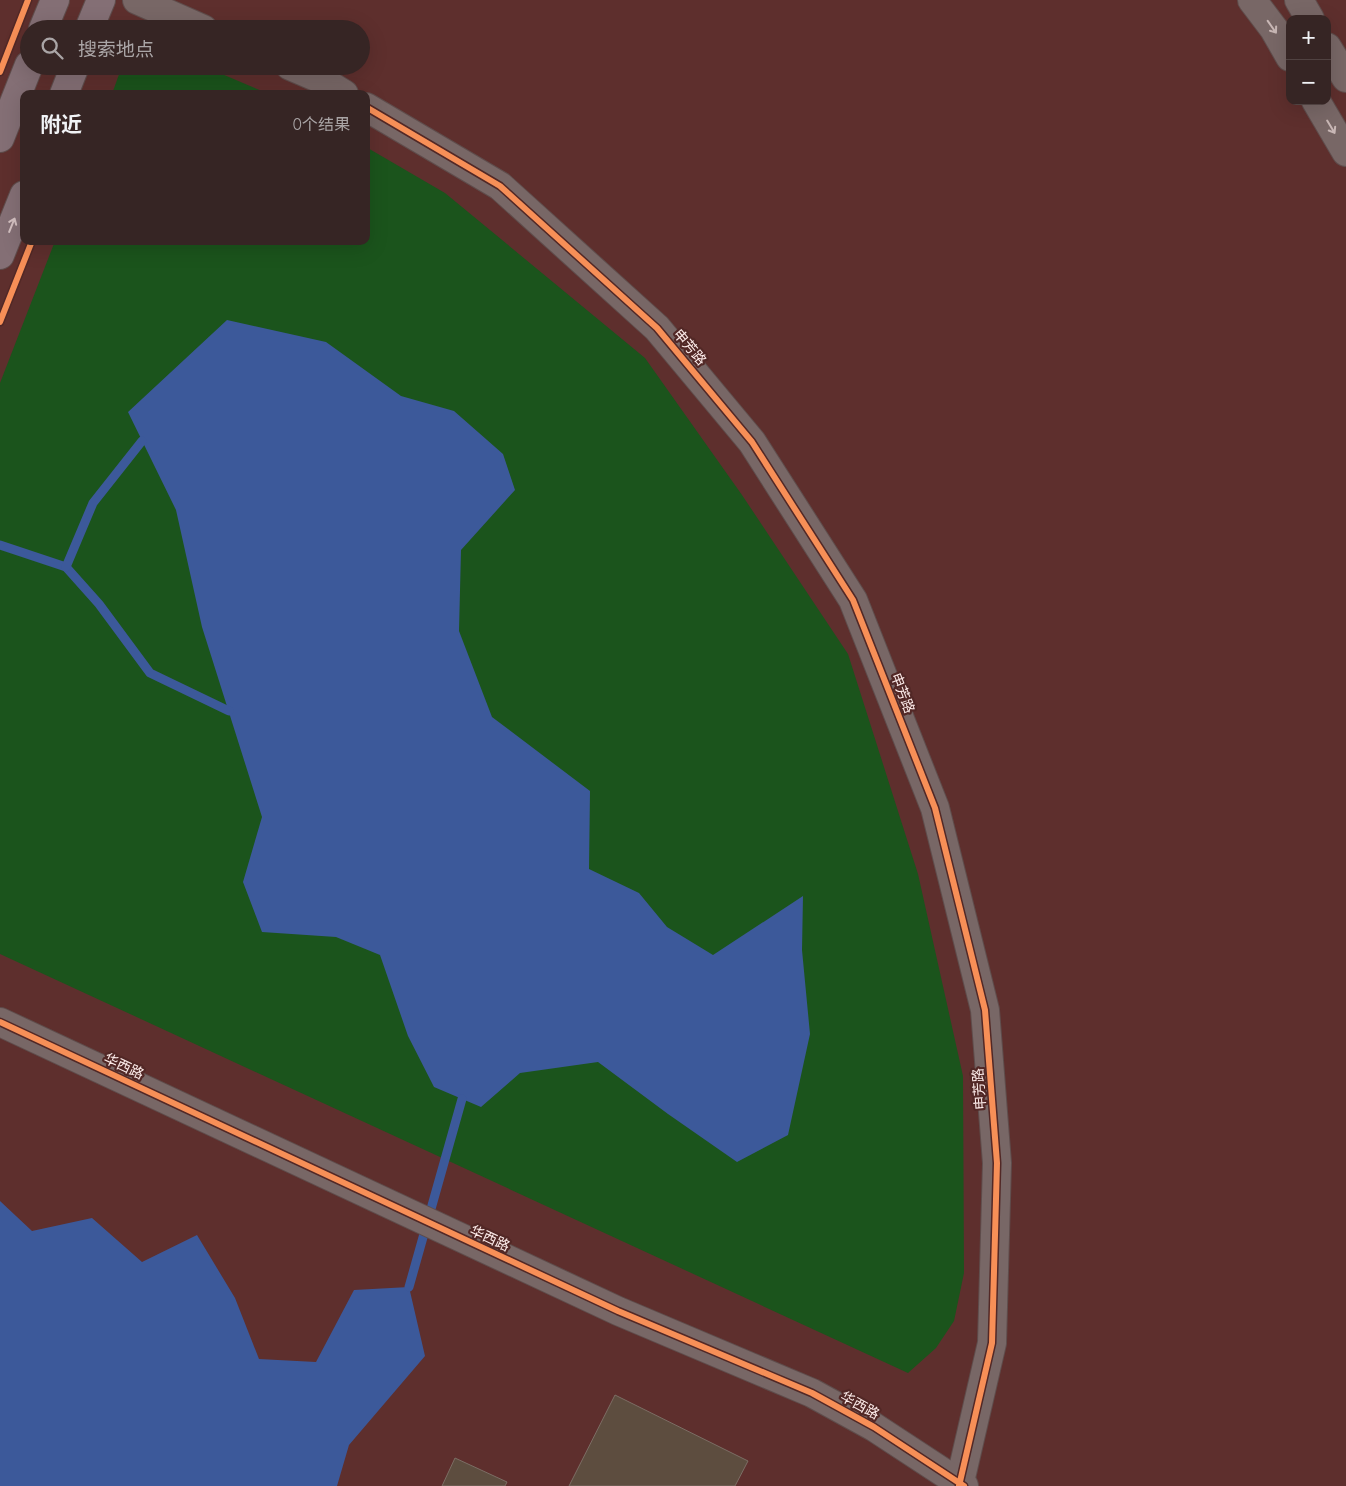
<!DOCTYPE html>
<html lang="zh">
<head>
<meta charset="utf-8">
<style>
	:root { --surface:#362524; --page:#3d2d2c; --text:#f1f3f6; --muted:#aaa5a6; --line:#504241 }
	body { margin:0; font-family:Quicksand,"Noto Sans SC",sans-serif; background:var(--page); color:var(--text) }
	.controls { position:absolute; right:15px; top:15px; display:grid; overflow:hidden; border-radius:10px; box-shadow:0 5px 20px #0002 }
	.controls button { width:45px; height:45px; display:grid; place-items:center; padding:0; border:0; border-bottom:1px solid var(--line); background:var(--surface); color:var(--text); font:25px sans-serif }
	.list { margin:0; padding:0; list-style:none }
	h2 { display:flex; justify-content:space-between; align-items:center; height:65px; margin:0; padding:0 20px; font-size:21px }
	h2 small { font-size:16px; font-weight:400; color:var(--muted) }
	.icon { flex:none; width:28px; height:28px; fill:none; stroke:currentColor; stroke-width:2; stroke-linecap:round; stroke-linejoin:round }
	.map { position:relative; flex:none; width:1346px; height:1486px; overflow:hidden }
	.search { position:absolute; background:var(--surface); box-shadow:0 5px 20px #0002; left:20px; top:20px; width:350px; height:55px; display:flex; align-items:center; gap:12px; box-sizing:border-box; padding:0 18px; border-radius:28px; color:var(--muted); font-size:19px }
	.panel { position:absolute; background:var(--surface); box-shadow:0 5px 20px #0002; left:20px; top:90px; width:350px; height:155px; border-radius:10px }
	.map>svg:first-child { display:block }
</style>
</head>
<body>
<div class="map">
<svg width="1346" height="1486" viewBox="0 0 1346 1486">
	<rect width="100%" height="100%" fill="#483130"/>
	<path fill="#5e2f2d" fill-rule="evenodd" d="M0 0H1346V1486H0ZM1290 19H1327V101H1290ZM29 29H361V66H29ZM24 94H366V241H24Z"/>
	<g fill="#1b541c">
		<path d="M122 66H203L269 94H112Z"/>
		<path d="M366 147 445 193 645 358 742 495 848 654 918 874 963 1076 964 1273 954 1321 936 1348 908 1373 0 954V383L55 241H366Z"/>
	</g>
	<g fill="#3c599a">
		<path d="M227 320 326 342 401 396 454 411 503 454 515 490 461 550 459 631 492 717 590 791 589 869 639 893 667 927 713 955 803 896 802 950 810 1034 788 1135 737 1162 668 1114 598 1062 520 1073 481 1107 434 1087 408 1036 380 955 336 937 262 932 243 882 262 817 202 627 176 510 128 412Z"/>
		<path d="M0 1201 32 1231 92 1218 142 1262 197 1235 235 1298 259 1359 316 1362 354 1290 409 1287 425 1356 349 1445 337 1486H0Z"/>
	</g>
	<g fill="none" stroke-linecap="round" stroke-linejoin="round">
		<g stroke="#3c599a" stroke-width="9">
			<path d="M0 545 66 567 99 604 150 673 229 711"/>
			<path d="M66 567 93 503 142 441"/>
			<path d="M409 1287 462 1099"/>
		</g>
	</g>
	<g fill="#5d4d3f" stroke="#7c6d64">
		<path d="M615 1395 748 1461 735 1486H569Z"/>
		<path d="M455 1458 507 1482 505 1486H442Z"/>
	</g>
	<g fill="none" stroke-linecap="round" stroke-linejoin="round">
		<defs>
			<g id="minor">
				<path d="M137 0 203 29"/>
				<path d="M1252 0 1274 29 1290 57"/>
				<path d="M1299 0 1310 19"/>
				<path d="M1327 47 1346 78"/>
				<path d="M290 66 318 78 344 94"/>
				<path d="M1316 101 1346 152"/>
				<path d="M366 107 500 186 657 328 752 442 853 600 935 808 985 1010 997 1163 992 1343 959 1486"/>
				<path d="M0 1022 618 1311 812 1393 874 1427 964 1486"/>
			</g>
			<g id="major">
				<path d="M43 29 55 0"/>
				<path d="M89 29 101 0"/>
				<path d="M64 94 75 66"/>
				<path d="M0 138 29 65"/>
				<path d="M0 255 24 195"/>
			</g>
		</defs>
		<use href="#minor" stroke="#5f4d4c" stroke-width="30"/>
		<use href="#major" stroke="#5f4d4c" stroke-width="30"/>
		<use href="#minor" stroke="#786766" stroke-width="28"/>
		<use href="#major" stroke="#846f75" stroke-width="28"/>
		<defs>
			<g id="cycleway">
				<path d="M0 72 28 0"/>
				<path d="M366 107 500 186 657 328 752 442 853 600 935 808 985 1010 997 1163 992 1343 959 1486"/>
				<path d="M0 322 32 241"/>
				<path d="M0 1022 618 1311 812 1393 874 1427 964 1486"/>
			</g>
		</defs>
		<use href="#cycleway" stroke="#522826" stroke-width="9"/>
		<use href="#cycleway" stroke="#f78f57" stroke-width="6"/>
	</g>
	<defs><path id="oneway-shaft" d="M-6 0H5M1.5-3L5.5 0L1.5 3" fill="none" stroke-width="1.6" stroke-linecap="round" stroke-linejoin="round" transform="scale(1.25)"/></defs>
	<g stroke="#c8b7b5">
		<use href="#oneway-shaft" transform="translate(1272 27) rotate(55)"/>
		<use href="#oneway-shaft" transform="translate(1331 127) rotate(59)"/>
	</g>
	<use stroke="#d3c0c1" href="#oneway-shaft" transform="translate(12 225) rotate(-68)"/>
	<g text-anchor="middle" stroke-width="4.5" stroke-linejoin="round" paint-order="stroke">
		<g font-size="14" fill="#fdecea" stroke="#522826">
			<text transform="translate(690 347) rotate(50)" y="5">申芳路</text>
			<text transform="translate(903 693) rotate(69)" y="5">申芳路</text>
			<text transform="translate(124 1066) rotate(25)" y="5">华西路</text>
			<text transform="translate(979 1089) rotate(-94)" y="5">申芳路</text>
			<text transform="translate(490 1238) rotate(25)" y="5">华西路</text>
			<text transform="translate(860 1405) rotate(29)" y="5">华西路</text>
		</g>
	</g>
</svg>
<div class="controls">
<button>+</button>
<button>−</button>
</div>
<div class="search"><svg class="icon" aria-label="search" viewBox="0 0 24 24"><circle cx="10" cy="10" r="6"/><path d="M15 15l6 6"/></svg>搜索地点</div>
<section class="panel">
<h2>附近<small>0个结果</small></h2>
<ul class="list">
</ul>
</section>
</div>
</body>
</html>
